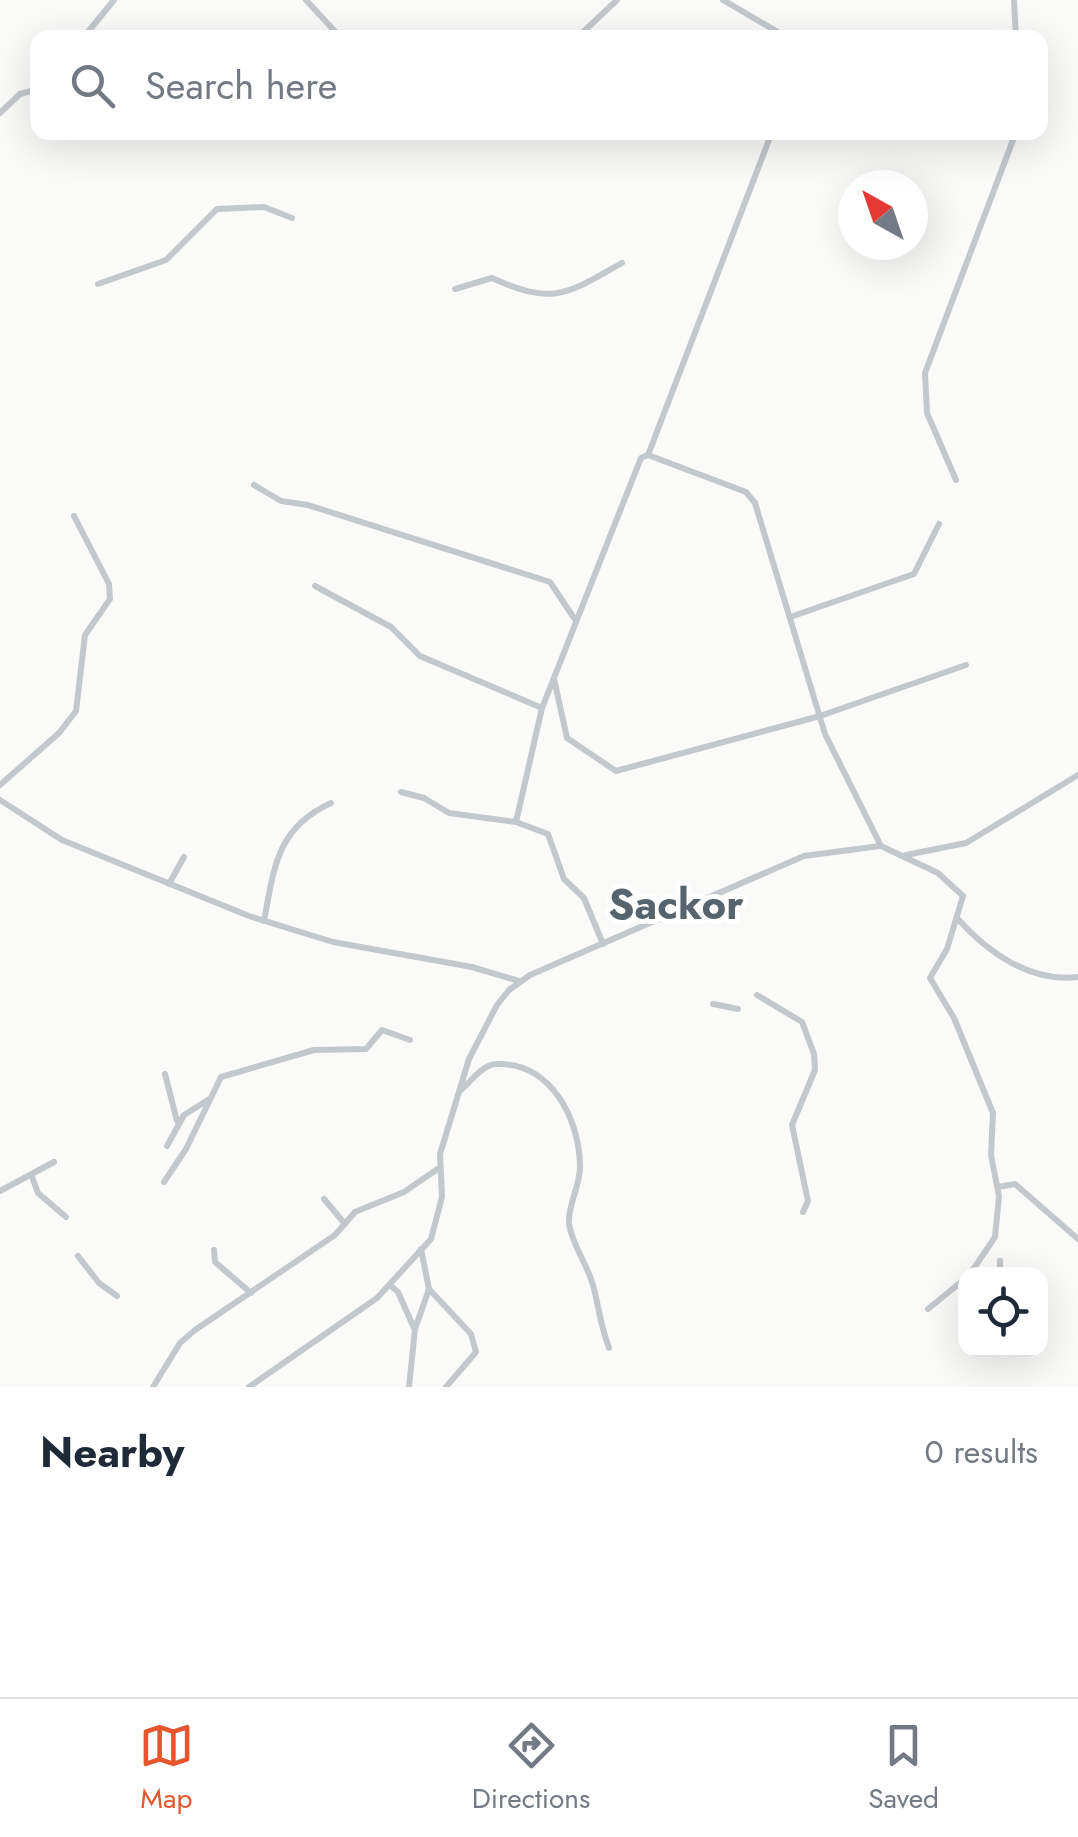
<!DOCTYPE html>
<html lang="en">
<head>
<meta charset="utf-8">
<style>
	:root { --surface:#fff; --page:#f6f6f7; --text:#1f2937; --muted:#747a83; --line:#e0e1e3; --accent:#e4572e }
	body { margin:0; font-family:Jost,sans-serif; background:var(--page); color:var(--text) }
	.controls { position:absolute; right:30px; bottom:30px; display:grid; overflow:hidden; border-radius:20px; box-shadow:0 10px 40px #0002 }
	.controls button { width:90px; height:90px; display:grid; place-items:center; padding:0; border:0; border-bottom:2px solid var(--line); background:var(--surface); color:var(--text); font:50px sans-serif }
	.compass { position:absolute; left:838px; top:170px; width:90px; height:90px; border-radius:50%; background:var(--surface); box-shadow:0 10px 40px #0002; rotate:320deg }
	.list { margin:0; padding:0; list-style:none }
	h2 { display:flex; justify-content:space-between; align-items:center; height:130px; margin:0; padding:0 40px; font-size:42px }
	h2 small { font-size:32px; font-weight:400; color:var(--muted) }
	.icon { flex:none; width:55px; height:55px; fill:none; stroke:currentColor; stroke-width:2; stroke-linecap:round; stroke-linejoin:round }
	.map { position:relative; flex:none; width:1078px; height:1387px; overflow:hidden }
	.search { position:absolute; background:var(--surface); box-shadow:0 10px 40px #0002; left:30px; right:30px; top:30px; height:110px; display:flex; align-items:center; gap:25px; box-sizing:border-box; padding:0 35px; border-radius:20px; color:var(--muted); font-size:38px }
	.sheet { height:310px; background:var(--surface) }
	nav { display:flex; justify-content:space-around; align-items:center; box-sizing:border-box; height:140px; border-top:2px solid var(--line); background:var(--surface); font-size:28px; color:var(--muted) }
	nav a { display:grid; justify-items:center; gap:5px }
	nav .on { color:var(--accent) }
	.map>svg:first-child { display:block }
</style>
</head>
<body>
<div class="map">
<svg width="1078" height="1387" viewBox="0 0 1078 1387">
	<rect width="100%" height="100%" fill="#fafaf8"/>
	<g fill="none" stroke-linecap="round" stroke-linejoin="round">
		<g stroke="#c3c8cc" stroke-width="6">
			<path d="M306 0 341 38"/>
			<path d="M723 0 788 38"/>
			<path d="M1014 0 1016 38"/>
			<path d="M581 34 617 0"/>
			<path d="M83 38 114 0"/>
			<path d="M0 113 20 94 38 89"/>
			<path d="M772 132 648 455 746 492 755 503 825 734 881 846 938 873 963 896 947 949 930 978 954 1018 993 1113 991 1155 999 1196 995 1237 970 1274"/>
			<path d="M98 284 166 260 217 209 264 207 292 218"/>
			<path d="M455 289 492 278C553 306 567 294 622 263"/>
			<path d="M956 480 927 413 925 373 1016 132"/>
			<path d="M254 485 281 501 308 505 550 582 574 618"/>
			<path d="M315 586 391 627 420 656 542 708"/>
			<path d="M793 616 914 574 939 524"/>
			<path d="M554 679 567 738 616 771 820 716 966 665"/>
			<path d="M0 785 59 733 76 711 85 635 110 599 109 584 74 516"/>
			<path d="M401 792 424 798 449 813 516 822"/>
			<path d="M0 800 62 840 249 916 333 942 472 967 519 981"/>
			<path d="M906 855 966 843 1078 775"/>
			<path d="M169 884 184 857"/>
			<path d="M957 918C988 953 1031 983 1078 977"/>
			<path d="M264 921C274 869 276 828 331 803"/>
			<path d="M603 944 584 898 564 879 548 834 516 822 542 708 641 458 648 455"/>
			<path d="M757 995 802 1022 814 1054 815 1070 792 1125 808 1201 803 1212"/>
			<path d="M713 1004 738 1009"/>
			<path d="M165 1074 177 1121"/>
			<path d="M461 1090C471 1082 482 1064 497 1064 551 1063 579 1118 580 1165 581 1185 567 1206 569 1224 573 1248 589 1266 594 1289 599 1309 601 1327 609 1348"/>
			<path d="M167 1146 184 1115 208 1100"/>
			<path d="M31 1174 38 1193 66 1217"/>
			<path d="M164 1182 186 1149 221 1077 314 1050 366 1049 382 1030 410 1040"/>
			<path d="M998 1187 1015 1184 1078 1239"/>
			<path d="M0 1191 54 1162"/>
			<path d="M324 1199 345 1224"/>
			<path d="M421 1249 429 1289 471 1334 476 1352 446 1387"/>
			<path d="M214 1250 215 1262 251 1293"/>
			<path d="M78 1256 99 1283 117 1296"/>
			<path d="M1000 1261V1274"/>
			<path d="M390 1285 398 1292 414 1328"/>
			<path d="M928 1309 966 1278"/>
			<path d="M153 1387 180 1343 195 1330 335 1235 355 1212 404 1192 439 1168"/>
			<path d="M249 1387 377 1298 431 1239 442 1197 440 1154 469 1059 497 1005 509 990 530 975 804 856 880 846"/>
			<path d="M409 1387 415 1329 429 1289"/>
		</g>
	</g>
	<g text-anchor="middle" stroke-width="10" stroke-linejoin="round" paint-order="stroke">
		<g font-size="42" font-weight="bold" fill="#57646e" stroke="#fff">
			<text x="676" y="919">Sackor</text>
		</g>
	</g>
</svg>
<div class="controls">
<button><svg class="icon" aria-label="locate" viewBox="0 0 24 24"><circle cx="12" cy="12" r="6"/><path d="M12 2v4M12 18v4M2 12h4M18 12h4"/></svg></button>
</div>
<svg class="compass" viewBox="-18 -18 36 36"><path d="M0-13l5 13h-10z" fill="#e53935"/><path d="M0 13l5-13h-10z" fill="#747a83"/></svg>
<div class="search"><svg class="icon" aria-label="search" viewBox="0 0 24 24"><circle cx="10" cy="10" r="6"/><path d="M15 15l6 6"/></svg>Search here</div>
</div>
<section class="sheet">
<h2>Nearby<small>0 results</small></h2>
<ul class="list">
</ul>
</section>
<nav>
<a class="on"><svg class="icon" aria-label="map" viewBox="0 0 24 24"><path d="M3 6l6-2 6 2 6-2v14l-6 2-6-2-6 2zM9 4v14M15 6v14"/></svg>Map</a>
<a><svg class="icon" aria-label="directions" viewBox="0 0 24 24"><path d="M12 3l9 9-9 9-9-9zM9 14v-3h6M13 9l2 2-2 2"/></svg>Directions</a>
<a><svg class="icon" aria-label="saved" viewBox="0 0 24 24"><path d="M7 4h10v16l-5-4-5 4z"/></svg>Saved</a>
</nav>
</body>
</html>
